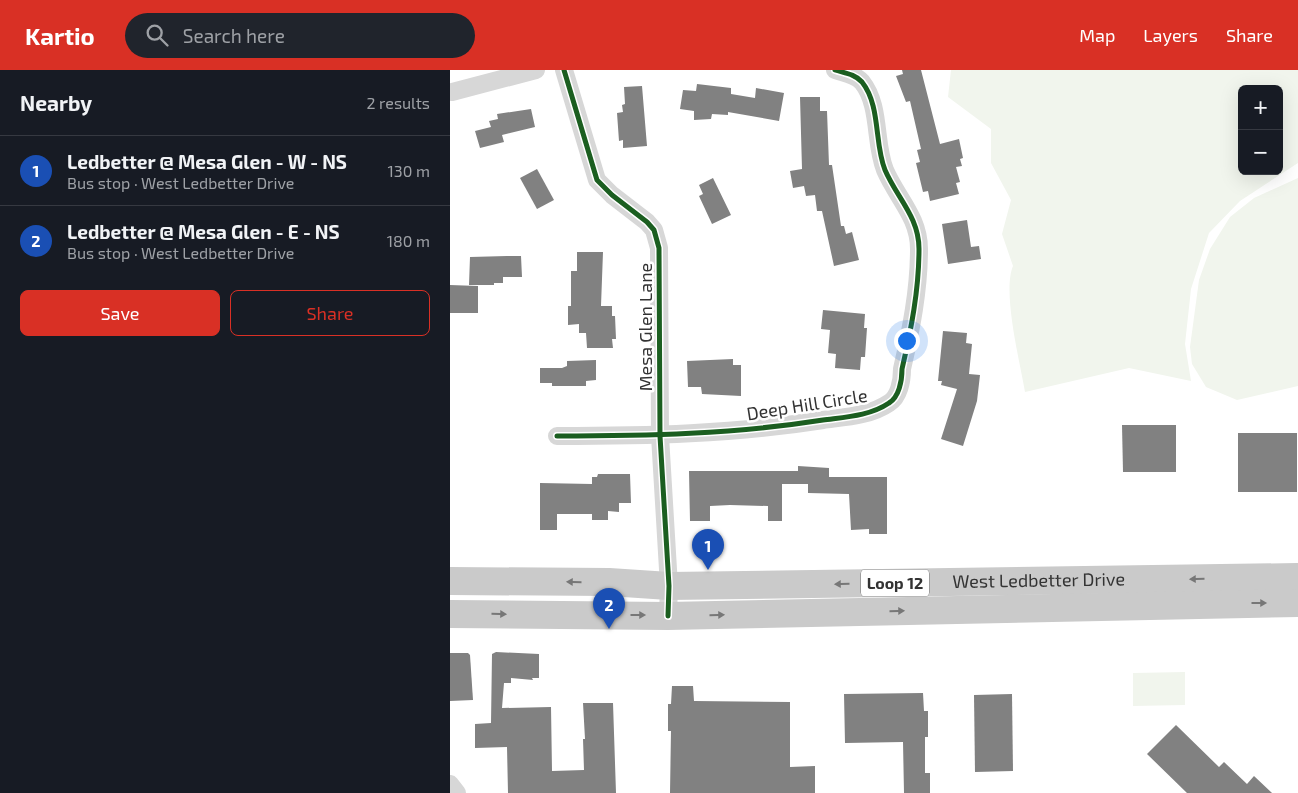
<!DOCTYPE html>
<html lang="en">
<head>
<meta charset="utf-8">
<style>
	:root { --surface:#171b24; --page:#20242c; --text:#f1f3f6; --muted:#9ea1a6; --line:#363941; --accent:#d93025 }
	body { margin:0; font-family:"Exo 2",sans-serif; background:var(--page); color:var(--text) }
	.controls { position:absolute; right:15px; top:15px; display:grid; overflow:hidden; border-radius:8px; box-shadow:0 5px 20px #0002 }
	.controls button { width:45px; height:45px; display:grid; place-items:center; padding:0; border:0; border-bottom:1px solid var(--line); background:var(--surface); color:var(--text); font:25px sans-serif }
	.you { position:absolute; left:456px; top:270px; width:18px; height:18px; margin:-12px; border:4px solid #fff; border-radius:50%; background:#1a73e8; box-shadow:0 0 0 8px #1a73e833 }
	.badge { display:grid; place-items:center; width:32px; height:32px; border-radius:50%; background:var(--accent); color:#fff; font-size:16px; font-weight:700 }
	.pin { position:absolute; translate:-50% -41px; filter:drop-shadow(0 1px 2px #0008) }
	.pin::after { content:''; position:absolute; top:26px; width:18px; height:15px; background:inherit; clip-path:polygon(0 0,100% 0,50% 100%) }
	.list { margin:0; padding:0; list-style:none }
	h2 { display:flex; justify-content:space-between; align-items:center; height:65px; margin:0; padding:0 20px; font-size:21px }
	h2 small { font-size:16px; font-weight:400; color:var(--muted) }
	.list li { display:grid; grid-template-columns:32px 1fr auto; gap:15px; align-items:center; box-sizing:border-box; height:70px; padding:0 20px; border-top:1px solid var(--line) }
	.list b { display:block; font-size:19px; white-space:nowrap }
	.list p { margin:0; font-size:16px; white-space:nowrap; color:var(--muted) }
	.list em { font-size:16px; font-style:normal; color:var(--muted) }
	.actions { display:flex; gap:10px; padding:15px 20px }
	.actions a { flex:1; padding:11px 0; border:1px solid var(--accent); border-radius:8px; text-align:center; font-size:18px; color:var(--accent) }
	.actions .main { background:var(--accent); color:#fff }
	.icon { flex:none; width:28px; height:28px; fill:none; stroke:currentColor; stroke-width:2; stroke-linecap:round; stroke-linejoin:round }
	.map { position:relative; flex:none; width:848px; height:723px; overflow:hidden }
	header { display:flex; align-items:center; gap:30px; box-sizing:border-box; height:70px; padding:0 25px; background:var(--accent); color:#fff }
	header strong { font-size:24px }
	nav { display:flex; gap:28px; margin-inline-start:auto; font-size:18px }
	.search { width:350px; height:45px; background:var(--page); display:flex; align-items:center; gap:12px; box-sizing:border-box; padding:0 18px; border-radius:28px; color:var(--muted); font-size:19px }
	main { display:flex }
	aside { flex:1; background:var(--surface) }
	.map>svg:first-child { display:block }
</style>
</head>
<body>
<header>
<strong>Kartio</strong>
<div class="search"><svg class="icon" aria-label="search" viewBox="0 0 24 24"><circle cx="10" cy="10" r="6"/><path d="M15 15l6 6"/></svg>Search here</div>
<nav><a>Map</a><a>Layers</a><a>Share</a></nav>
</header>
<main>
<aside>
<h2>Nearby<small>2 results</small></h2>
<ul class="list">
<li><span class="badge" style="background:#1a4fb4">1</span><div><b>Ledbetter @ Mesa Glen - W - NS</b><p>Bus stop · West Ledbetter Drive</p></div><em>130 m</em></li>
<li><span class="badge" style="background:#1a4fb4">2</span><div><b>Ledbetter @ Mesa Glen - E - NS</b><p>Bus stop · West Ledbetter Drive</p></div><em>180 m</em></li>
</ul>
<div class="actions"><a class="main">Save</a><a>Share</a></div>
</aside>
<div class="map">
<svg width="848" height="723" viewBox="0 0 848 723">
	<rect width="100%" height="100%" fill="#fff"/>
	<g fill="#f1f5ed" fill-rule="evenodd">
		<path d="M501 0H848V93L790 131 759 163 741 219 735 274 741 311 679 298 575 322C570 292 552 222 563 196L552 164 561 130 541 93V59L498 27ZM792 19H829V101H792Z"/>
		<path d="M848 108V316L787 330 756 317 742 294 740 277 749 210 760 179 780 147 804 128Z"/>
		<path d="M735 602V635L683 636V603Z"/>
	</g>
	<g fill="#818181">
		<path d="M452 0H471L490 74 509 69 513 88 510 89 512 96 506 97 510 112 506 113 509 124 480 131 478 121 473 122 466 93 470 92 467 80 471 79 460 31 456 32 446 6 453 4Z"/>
		<path d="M247 14 281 18V24L305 28 306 18 334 23 329 51 278 42V45L262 44 261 49 244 50V41L230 39 233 20 246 21Z"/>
		<path d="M192 16 197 76 173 78V70L169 71 167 43 173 42 172 35 175 34 174 17Z"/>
		<path d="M350 27H370V41H377L379 95H382L391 156H394L396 164 402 162 409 190 384 196 372 141H367L365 125 356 126 354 116 343 118 340 101 352 99Z"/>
		<path d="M81 39 85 57 52 65 54 72 30 78 25 61 41 57 39 51 48 49 47 44Z"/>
		<path d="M87 99 104 130 87 139 70 108Z"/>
		<path d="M263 108 281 145 262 154 249 126 253 124 249 115Z"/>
		<path d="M517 150 521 177 529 176 531 189 498 194 492 154Z"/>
		<path d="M127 182H153L151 236H162V246H165L166 269H162L163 278H137L136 263H129V254L118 255V236H121V201H127Z"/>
		<path d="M57 186H71L72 207H53V213H44V215H19L20 187Z"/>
		<path d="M0 215 28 216V243H0Z"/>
		<path d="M373 240 415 244 414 258H417L415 287H411L410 300 385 298 386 284 378 283 380 260 371 259Z"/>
		<path d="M493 261 517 263 516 273 522 274 519 304 530 305 527 331 513 376 491 369 507 319 491 315 492 311H488Z"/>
		<path d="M283 289V295H291V326L252 324 251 317H238L237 291Z"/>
		<path d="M146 290V310L136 311V316H102V313H90V298H112L117 296V291Z"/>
		<path d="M672 355H726V402H673Z"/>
		<rect x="788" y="363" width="59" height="59"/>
		<path d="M348 396 379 398V407H437V464H419V459L401 460 399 424 358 423V414H332V451H318V436L280 435 260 436V451H240L239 401H348Z"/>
		<path d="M148 404H180L181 433H169V442L158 441V450H142V444H107V460H90V413L142 414V407H147Z"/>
		<path d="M46 582 89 584V608H82L83 610 61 608V613H54L52 638 101 637 102 701 134 700 133 669H135L133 633H163L166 723H58L57 677 25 678V654L41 653 42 584Z"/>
		<path d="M0 583H18L20 585 23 630 0 631Z"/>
		<path d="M222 616H243L244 631 340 632V697L365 696V723H220L221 661H218V634H221Z"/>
		<path d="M473 623 474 641H478V667H475V703H480V723H454L453 672 395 673 394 624Z"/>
		<path d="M562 624 563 701 525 702 524 625Z"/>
		<path d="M726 655 769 697 774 692 797 714 804 706 822 723H737L697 684Z"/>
	</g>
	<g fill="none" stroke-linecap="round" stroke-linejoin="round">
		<g stroke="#d7d7d7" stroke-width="18">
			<path d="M114 0 147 110 162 125 197 152 204 160 209 178 210 366 219 516 218 546"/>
			<path d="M2 22 86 0"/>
			<path d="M107 366C196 366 285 364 373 350 395 347 420 346 439 333 449 327 452 311 452 299 461 260 469 220 469 179 469 147 447 128 435 100 424 73 431 36 412 12 405 4 394 3 385 0"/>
			<path d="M0 714 7 723"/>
		</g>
		<g stroke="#cacaca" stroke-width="28">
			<path id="s1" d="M0 511 159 512 219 516 848 507"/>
			<path d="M0 544 218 546 848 533"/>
		</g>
		<defs>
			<g id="cycleway">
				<path d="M114 0 147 110 162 125 197 152 204 160 209 178 210 366 219 516 218 546"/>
				<path d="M107 366C196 366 285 364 373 350 395 347 420 346 439 333 449 327 452 311 452 299 461 260 469 220 469 179 469 147 447 128 435 100 424 73 431 36 412 12 405 4 394 3 385 0"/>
			</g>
		</defs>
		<use href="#cycleway" stroke="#fff" stroke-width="8"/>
		<use href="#cycleway" stroke="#1b5e20" stroke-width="5"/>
	</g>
	<defs><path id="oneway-solid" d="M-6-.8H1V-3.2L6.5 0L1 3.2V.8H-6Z" transform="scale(1.25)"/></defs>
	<g fill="#777">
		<use href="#oneway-solid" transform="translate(747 509) rotate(179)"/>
		<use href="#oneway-solid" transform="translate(124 512) rotate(-179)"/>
		<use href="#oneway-solid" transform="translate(392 514) rotate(179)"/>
		<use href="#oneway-solid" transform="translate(809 533)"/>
		<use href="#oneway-solid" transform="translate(447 541) rotate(-1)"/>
		<use href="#oneway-solid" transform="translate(49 544) rotate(1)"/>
		<use href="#oneway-solid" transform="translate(188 545)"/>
		<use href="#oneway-solid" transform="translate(267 545) rotate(-1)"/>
	</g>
	<g text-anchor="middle" stroke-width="5" stroke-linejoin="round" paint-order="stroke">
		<rect fill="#fff" stroke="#707070" stroke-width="1" x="411" y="499.5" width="68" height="27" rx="4"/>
		<g font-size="16" font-weight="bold" fill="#333">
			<text x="445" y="519">Loop 12</text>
		</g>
		<g font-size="18" fill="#333" stroke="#fff">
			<text transform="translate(196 257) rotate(-90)" y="6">Mesa Glen Lane</text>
			<text transform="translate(357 335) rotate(-9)" y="6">Deep Hill Circle</text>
			<text dy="6" stroke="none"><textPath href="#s1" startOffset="589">West Ledbetter Drive</textPath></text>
		</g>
	</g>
</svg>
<div class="controls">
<button>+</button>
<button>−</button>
</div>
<div class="you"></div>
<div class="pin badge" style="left:258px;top:500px;background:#1a4fb4">1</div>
<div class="pin badge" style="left:159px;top:559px;background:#1a4fb4">2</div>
</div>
</main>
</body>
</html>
